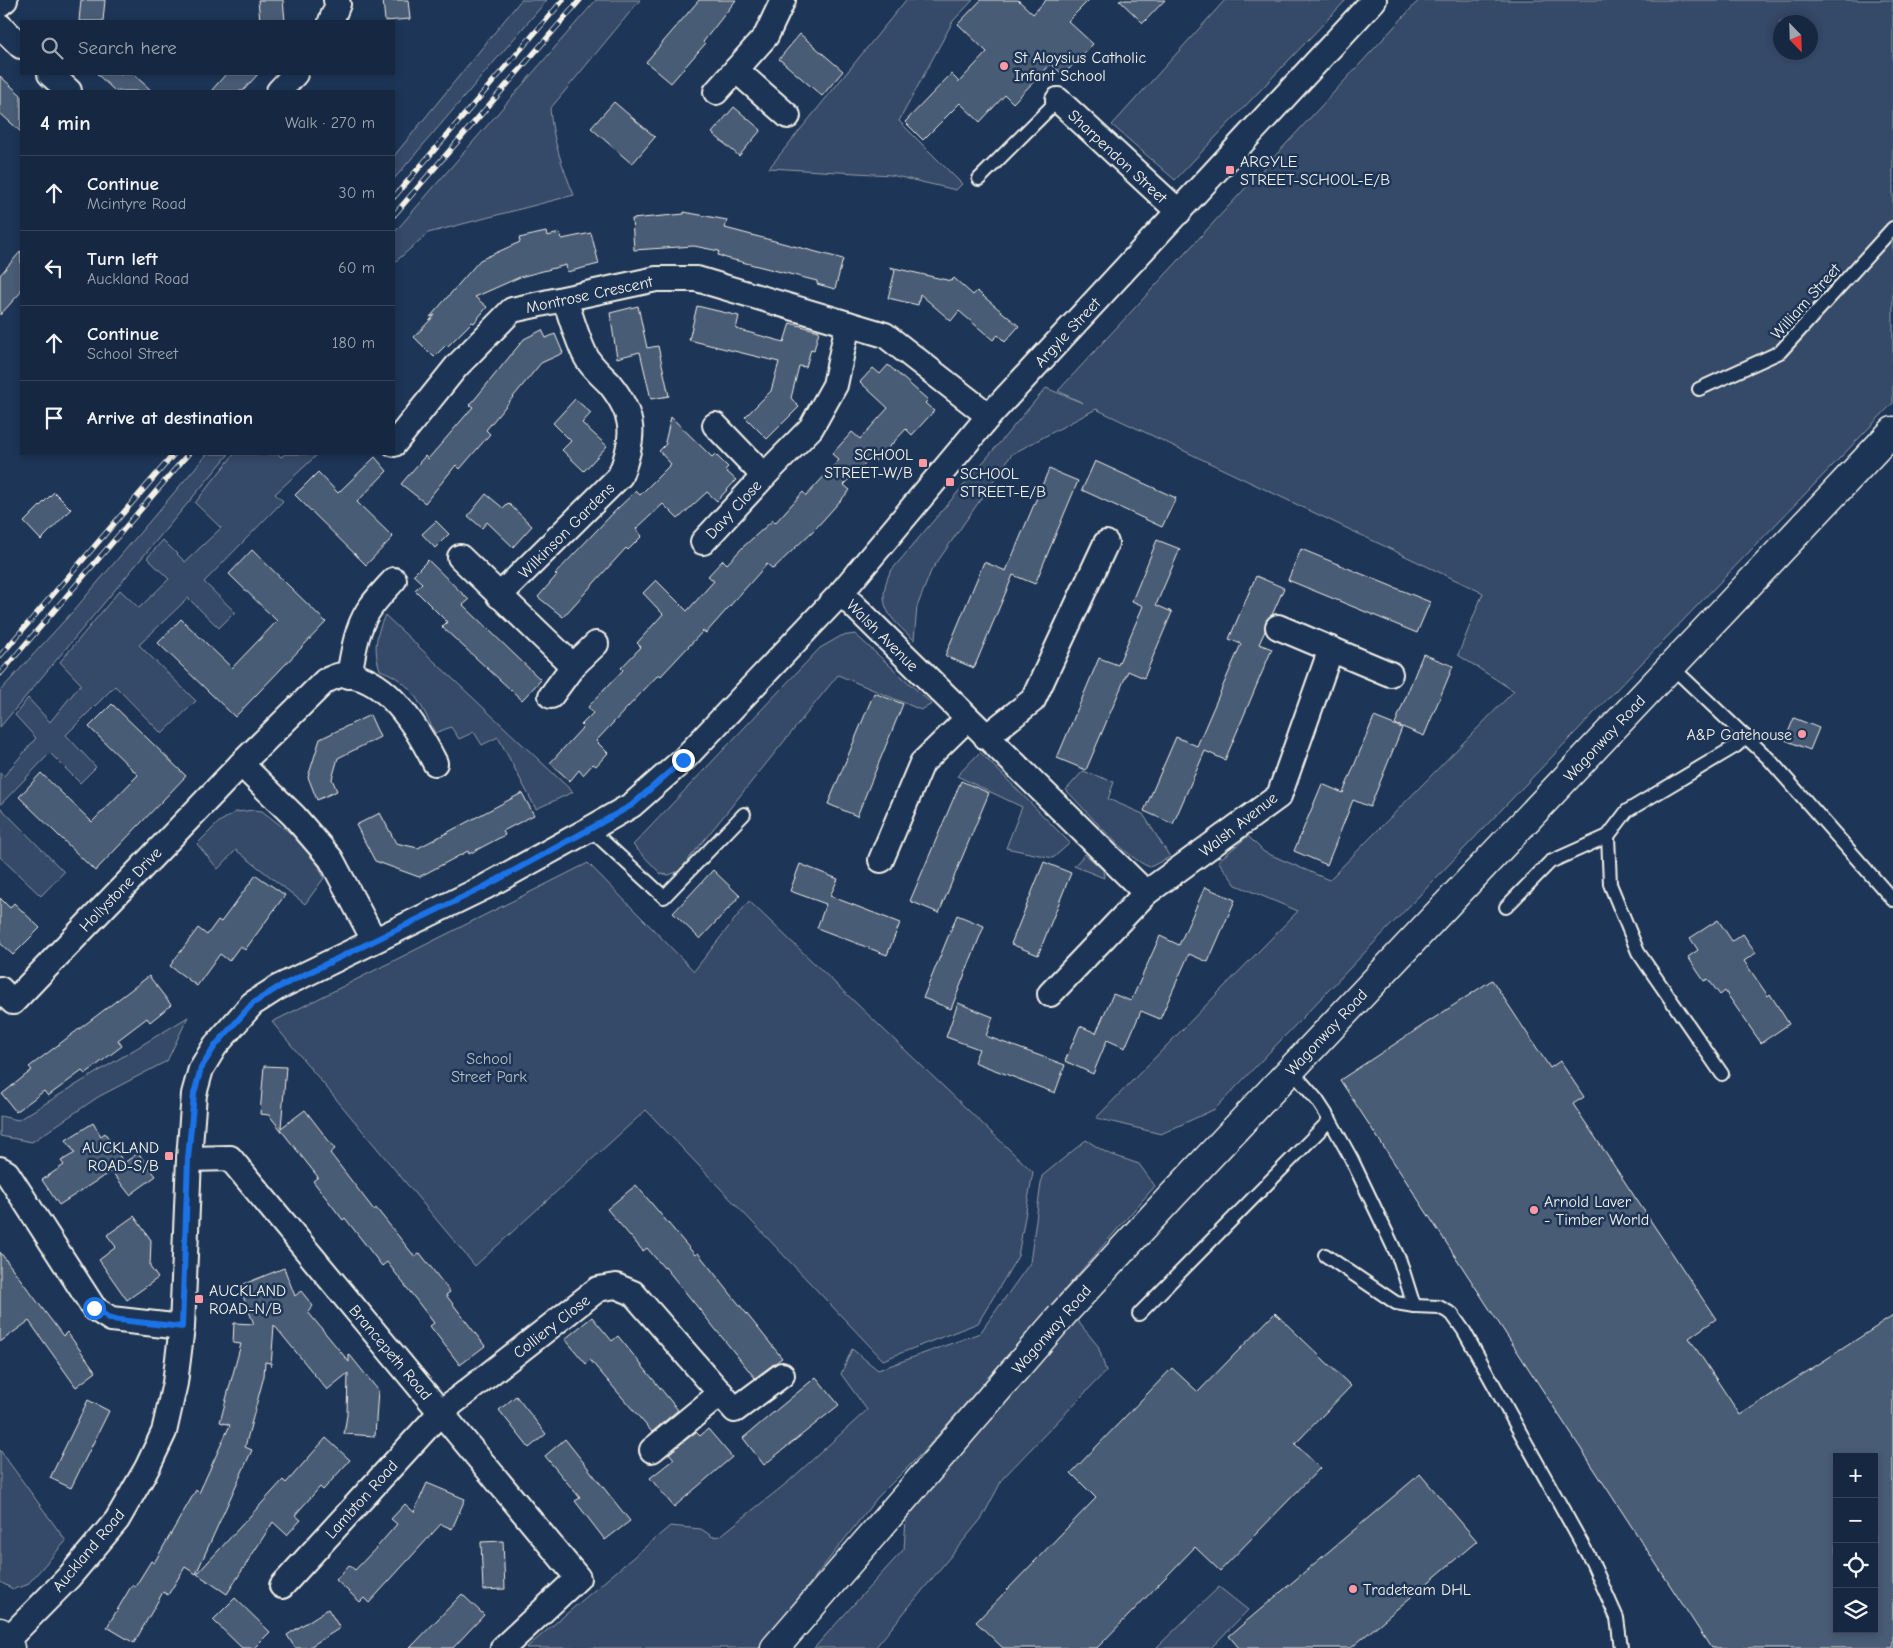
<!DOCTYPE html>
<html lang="en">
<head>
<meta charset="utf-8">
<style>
	:root { --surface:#162841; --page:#1f3048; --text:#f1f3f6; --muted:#9ea6b1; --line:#35445a }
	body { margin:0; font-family:"Comic Neue",sans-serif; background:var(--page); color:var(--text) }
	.controls { position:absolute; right:15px; bottom:15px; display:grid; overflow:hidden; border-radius:0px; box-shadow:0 2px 8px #0003 }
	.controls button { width:45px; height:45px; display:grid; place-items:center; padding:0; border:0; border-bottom:1px solid var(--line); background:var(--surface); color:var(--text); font:25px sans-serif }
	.compass { position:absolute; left:1773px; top:15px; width:45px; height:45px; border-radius:50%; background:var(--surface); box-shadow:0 2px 8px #0003; rotate:157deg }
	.stop { position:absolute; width:15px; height:15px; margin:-11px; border:4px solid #1a73e8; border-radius:50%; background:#fff }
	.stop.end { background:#1a73e8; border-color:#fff; box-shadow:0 1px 5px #0008 }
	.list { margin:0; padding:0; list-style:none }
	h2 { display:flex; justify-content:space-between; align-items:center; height:65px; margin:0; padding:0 20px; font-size:21px }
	h2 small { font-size:16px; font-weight:400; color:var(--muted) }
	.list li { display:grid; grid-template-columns:32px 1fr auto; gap:15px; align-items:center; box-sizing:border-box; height:75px; padding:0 20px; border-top:1px solid var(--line) }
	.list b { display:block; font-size:19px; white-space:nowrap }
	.list p { margin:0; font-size:16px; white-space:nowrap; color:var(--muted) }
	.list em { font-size:16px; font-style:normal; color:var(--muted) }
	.icon { flex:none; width:28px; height:28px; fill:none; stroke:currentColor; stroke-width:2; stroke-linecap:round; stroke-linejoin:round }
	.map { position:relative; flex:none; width:1893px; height:1648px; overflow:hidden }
	.search { position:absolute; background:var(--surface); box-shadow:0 2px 8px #0003; left:20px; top:20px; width:375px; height:55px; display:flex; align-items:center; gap:12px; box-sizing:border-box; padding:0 18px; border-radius:0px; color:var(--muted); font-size:19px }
	.panel { position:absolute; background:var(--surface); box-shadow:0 2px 8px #0003; left:20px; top:90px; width:375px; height:365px; border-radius:0px }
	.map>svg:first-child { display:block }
</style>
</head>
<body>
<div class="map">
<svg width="1893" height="1648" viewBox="0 0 1893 1648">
	<rect width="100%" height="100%" fill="#1d3557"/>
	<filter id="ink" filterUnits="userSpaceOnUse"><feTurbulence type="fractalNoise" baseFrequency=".02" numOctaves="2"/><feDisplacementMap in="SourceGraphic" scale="10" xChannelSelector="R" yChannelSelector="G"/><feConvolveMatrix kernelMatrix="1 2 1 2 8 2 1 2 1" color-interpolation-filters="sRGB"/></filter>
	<g filter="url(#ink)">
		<g fill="#354a67" stroke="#949ea8" fill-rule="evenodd">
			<path d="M521 0H547L394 179V156Z"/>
			<path d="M596 0H640L550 109C553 141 562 166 574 195L428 233 394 263V233Z"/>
			<path d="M906 0H973L953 21 899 121 962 184 956 190 891 175 769 168Z"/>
			<path d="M1225 0H1346L1175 180 1112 125Z"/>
			<path d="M1419 0H1893V403L1638 667 1215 1109 1161 1134 1096 1118 1298 911 1236 885 1218 861 1248 836 1264 852 1329 880 1514 691 1458 655 1483 593 1096 409 1012 454 931 571 917 607 914 640C890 618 875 606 890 572L1046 388 1083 403 1058 391ZM1780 22H1810V52H1780Z"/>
			<path d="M207 454H229L0 727V691L75 609Z"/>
			<path d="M234 454H278L281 457 285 454H318L275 494 283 501 204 582 235 612 219 628 188 598 139 645 196 701 162 734 115 686 66 735 96 767 80 783 50 753 0 805V773L4 776 36 738 15 715 28 698 50 722 81 684 60 662 120 590 139 608 169 579 147 558 163 540 185 562 221 528 195 503Z"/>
			<path d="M385 615 573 792 536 809 498 737 482 745 474 732 459 739 451 727 435 733C421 705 412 681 380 670 373 648 376 635 385 615Z"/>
			<path d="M855 634 932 704 921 710 838 675 679 871 669 875 661 874 633 845 820 648 841 636Z"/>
			<path d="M980 752 1070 843 1053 858 1006 848 1022 807 957 776Z"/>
			<path d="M1083 771 1114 782 1108 799 1143 814 1170 857 1150 867C1127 860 1085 809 1066 790Z"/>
			<path d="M0 807 64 872 41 896 0 857Z"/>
			<path d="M254 810 262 811 298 839 316 860 324 878 305 904 236 850 218 869 197 844 219 822 236 812Z"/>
			<path d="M1085 854 1103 870 1104 878 1074 866Z"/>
			<path d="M588 863 694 971 749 901 1033 1172 1018 1256 978 1323 883 1360 646 1110 475 1266 272 1022Z"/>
			<path d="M188 1017 167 1061 98 1097 32 1142 0 1136V1116L18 1120Z"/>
			<path d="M1086 1140 1107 1153 1139 1164 1155 1186 924 1451 877 1498 759 1648H526L670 1526 701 1529 713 1537 720 1536 788 1482 867 1410 841 1374 852 1349 878 1370 980 1333 1030 1263 1042 1176Z"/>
			<path d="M1076 1319 1098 1346 1106 1371 1003 1478 982 1518 875 1648H814L904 1549 906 1519Z"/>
			<path d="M0 1450 66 1541 27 1585 13 1589 0 1582Z"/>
			<path d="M1219 1587 1248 1610 1211 1648H1156Z"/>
		</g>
		<g fill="#485b74" stroke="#f4f1e8" fill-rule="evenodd">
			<path d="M81 0H105L103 21H79Z"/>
			<path d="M258 0H283L285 21H260Z"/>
			<path d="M383 0H408L410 19 385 21Z"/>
			<path d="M699 0H736L703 42 705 44 671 83 646 62Z"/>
			<path d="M981 0H1018L1033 14 1046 0H1089L1068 21 1093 44 1063 75 1051 64 1013 103 1005 95 980 122 960 103 923 140 905 122 951 74 959 82 987 52 958 24Z"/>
			<path d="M1119 0H1165L1143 23Z"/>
			<path d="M800 34 843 71 822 96 779 59Z"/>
			<path d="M97 74H133L152 91H115Z"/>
			<path d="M226 74H258L243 91H211Z"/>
			<path d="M0 76 21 95V132L0 113Z"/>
			<path d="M614 102 655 137 632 164 591 128Z"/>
			<path d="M734 107 761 130 739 156 712 133Z"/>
			<path d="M684 212 727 220 725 228 843 259 835 289 817 284V281L726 258 718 255 719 251 694 246 634 250 632 219 684 214Z"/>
			<path d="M546 232 547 236 560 233 562 239 591 233 599 264 567 272 566 265 520 277 475 297 487 307 474 323 472 322 448 346 446 345 434 357 414 337 435 315 430 317 480 260 520 242 519 238Z"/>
			<path d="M21 251V292L0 315V275Z"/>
			<path d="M890 267 951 281 954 278 973 295 977 291 1019 326 1005 342 998 335 993 340 959 311 951 321 920 294 918 305 888 298 895 271Z"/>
			<path d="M638 306 647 348 658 346 669 396 651 399 640 352 617 358 610 313Z"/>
			<path d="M697 306 739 316 736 329 784 342 790 323 819 331 814 350 811 349 806 367 799 366 791 398 799 407 767 439 745 417 771 391 779 362 689 340Z"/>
			<path d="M542 330 546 338 555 334 563 353 541 363 486 430 490 434 460 469 456 465 425 503 401 484 425 456 428 459 473 407 470 405 524 339Z"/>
			<path d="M888 365 928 400 925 403 934 411 912 435 906 429 876 461 872 456 844 485 850 490 816 528 773 569 767 564 706 633 703 631 661 676 659 674 596 741 608 753 596 766 593 764 583 775 579 770 570 781 550 763 583 727 581 725 593 713 588 707 623 670 621 668 641 647 637 643 663 614 643 593 656 580 687 611 714 581 708 576 723 560 727 564 744 546 773 520 775 523 803 492 806 496 839 460 832 454 852 432 860 439 888 408 860 382 873 368 880 374Z"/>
			<path d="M575 399 591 413 582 423 607 446 584 471 562 450 571 441 553 423Z"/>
			<path d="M671 417 712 457 715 454 728 467 725 470 736 480 717 501 707 492 678 519 663 504 636 529 642 536 628 550 626 548 563 617 538 597 557 575 555 574 617 509 636 491 640 495 671 464 659 451 666 444 665 442Z"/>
			<path d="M375 457 387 471 357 502 393 537 366 565 295 495 318 472 338 493Z"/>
			<path d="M1095 461 1176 498 1162 527 1082 490Z"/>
			<path d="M1049 469 1078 481 1035 584 1013 575 974 668 945 656 984 562 1006 571Z"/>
			<path d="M54 492 71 509 41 540 24 522Z"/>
			<path d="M486 494 503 508 508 503 532 526 513 547 487 522 482 528 468 516Z"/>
			<path d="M436 521 449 534 435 548 422 534Z"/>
			<path d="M1157 540 1180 549 1156 605 1172 612 1144 678 1128 671 1086 770 1057 758 1099 658 1118 665 1143 606 1132 601Z"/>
			<path d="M1301 549 1430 602 1417 633 1288 580Z"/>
			<path d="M252 550 326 622 235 717 158 643 181 619 232 668 277 621 229 574Z"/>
			<path d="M428 560 469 600 463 605 541 680 522 700 442 627 447 622 415 590 422 583 413 575Z"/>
			<path d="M1256 576 1284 588 1272 615 1266 621 1265 631 1259 644 1272 649 1225 760 1205 751 1173 824 1144 811 1176 737 1197 746 1241 644 1229 639Z"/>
			<path d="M1423 654 1453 666 1424 736 1395 724Z"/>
			<path d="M874 693 903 704 857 816 828 804Z"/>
			<path d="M112 704 186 776 95 871 19 797 41 773 92 822 138 775 89 727Z"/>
			<path d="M370 715 380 737 338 758 332 779 337 791 317 800 308 777 320 739Z"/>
			<path d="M1374 717 1402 728 1370 807 1353 800 1327 865 1294 851 1322 784 1343 793Z"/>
			<path d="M1794 718 1819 728 1810 750 1785 740Z"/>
			<path d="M961 781 989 793 939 913 910 901Z"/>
			<path d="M522 793 534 815 503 831 505 835 469 854 468 851 419 877 375 861 356 825 380 813 396 843 418 848Z"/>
			<path d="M1044 862 1071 873 1038 955 1011 944Z"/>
			<path d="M800 864 838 879 830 896 900 923 887 955 817 928 826 904 790 891Z"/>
			<path d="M713 870 740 896 700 939 673 913Z"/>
			<path d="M256 875 285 895 245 950 240 946 229 961 220 954 197 986 170 966 198 928 207 935 218 920 221 922Z"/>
			<path d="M1205 887 1235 900 1208 962 1189 954 1160 1019 1141 1011 1125 1048 1107 1040 1093 1074 1065 1061 1080 1026 1096 1033 1113 994 1131 1001 1160 936 1179 945Z"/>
			<path d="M0 898 10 908 14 903 40 928 13 955 0 943Z"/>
			<path d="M957 915 984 926 951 1009 923 998Z"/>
			<path d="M1718 920 1732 941 1743 934 1756 953 1744 961 1768 996 1770 994 1789 1024 1761 1043 1725 991 1720 995 1708 979 1704 981 1688 957 1698 950 1690 938Z"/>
			<path d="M149 976 171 1005 150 1022 147 1018 118 1040 122 1046 85 1074 82 1071 48 1096 44 1091 16 1112 2 1094 32 1070 29 1067Z"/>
			<path d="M1492 980 1550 1068 1560 1061 1584 1097 1573 1104 1716 1319 1689 1338 1740 1415 1893 1316V1648H1711L1340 1080ZM1837 1457H1874V1629H1837Z"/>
			<path d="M958 1003 993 1017 986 1036 1065 1065 1055 1093 974 1062 979 1049 946 1037Z"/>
			<path d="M264 1066 286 1067 281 1128 305 1110 335 1149 330 1153 374 1210 376 1208 415 1257 420 1253 450 1292 446 1295 485 1346 460 1365 430 1326 434 1323 387 1262 382 1266 345 1218 343 1220 313 1181 318 1177 269 1115 260 1114Z"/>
			<path d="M93 1123 101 1136 105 1133 124 1163 138 1153 156 1176 130 1195 112 1172 124 1163 59 1205 42 1180 64 1165 61 1161 75 1153 66 1140Z"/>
			<path d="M636 1185 695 1255 698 1253 782 1358 755 1378 665 1267 664 1268 647 1248 643 1251 607 1209Z"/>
			<path d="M134 1216 151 1240 150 1267 158 1278 127 1300 99 1260 116 1247 107 1235Z"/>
			<path d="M0 1252 63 1336 67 1332 96 1372 76 1387 29 1321 0 1342Z"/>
			<path d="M284 1268 295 1296 301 1291 313 1306 308 1312 349 1362V1354L378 1390 375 1436 344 1434 347 1415 348 1373 327 1390 274 1325 271 1367 270 1363 265 1362 264 1376 245 1447 252 1450 196 1574 185 1567 168 1595 163 1592 134 1643 107 1627 132 1585 135 1587 151 1561 154 1563 196 1490 199 1493 230 1425 220 1422 241 1344 233 1343 234 1323 254 1324 239 1286Z"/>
			<path d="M1275 1313 1351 1386 1295 1444 1320 1468 1220 1571 1195 1547 1097 1648H1003L976 1622 1096 1498 1071 1473 1172 1368 1198 1392Z"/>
			<path d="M592 1317 612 1341 618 1336 678 1410 652 1432 590 1360 586 1364 565 1339Z"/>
			<path d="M816 1377 839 1405 764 1465 743 1438Z"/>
			<path d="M516 1396 546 1434 529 1448 499 1410Z"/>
			<path d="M88 1400 109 1411 71 1488 50 1478Z"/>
			<path d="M708 1429 732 1457 674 1507 650 1478 674 1459 669 1453 696 1432 700 1436Z"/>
			<path d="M326 1438 350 1460 323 1490 320 1487 295 1515 301 1520 287 1535 273 1522 227 1594 197 1574 283 1480 286 1483Z"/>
			<path d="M565 1439 630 1521 605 1540 575 1501 580 1498 545 1456Z"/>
			<path d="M1420 1474 1477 1541 1351 1648H1239L1229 1636Z"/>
			<path d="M427 1483 465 1499 452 1529 441 1524 369 1603 364 1598 360 1602 336 1580 349 1565 355 1570 378 1546 397 1524 391 1519 405 1504 414 1512Z"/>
			<path d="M503 1541 505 1589 483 1590 481 1542Z"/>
			<path d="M462 1594 484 1615 453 1648H410Z"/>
			<path d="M235 1598 270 1632 254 1648H242L213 1620Z"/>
			<path d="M328 1609 340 1628 308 1648H295L287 1635Z"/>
		</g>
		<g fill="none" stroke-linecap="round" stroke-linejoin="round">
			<defs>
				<g id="lane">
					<path d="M979 179 1058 100"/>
					<path d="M1699 389 1780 352 1893 228"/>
					<path d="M1672 667 1769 759 1893 900"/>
					<path d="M590 829 664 897 744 814"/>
					<path d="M1506 907 1550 862 1608 836"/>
					<path d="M1722 1074 1638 952 1610 884 1608 836 1627 811 1736 746 1746 737"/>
					<path d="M1330 1120 1352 1160 1400 1261 1414 1306"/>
					<path d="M1325 1255 1396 1303 1414 1306 1439 1307 1452 1314 1464 1331 1592 1562 1617 1618 1621 1648"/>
					<path d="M1139 1314 1330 1120 1317 1100 1291 1070"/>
				</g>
				<g id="street">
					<path d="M0 4 5 0"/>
					<path d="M331 21 338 4 336 0"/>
					<path d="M0 26 21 46"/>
					<path d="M736 70 788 116"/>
					<path d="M50 74 69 91"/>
					<path d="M279 91 295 74"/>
					<path d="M716 92 766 36 783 0"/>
					<path d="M1058 100 1179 212"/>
					<path d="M715 425 764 476"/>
					<path d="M394 444 456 367 512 310 656 279H697L885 335 989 416"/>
					<path d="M703 542 764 476 811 428 835 385 848 324"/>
					<path d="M460 557 573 666"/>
					<path d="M841 593 1146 893"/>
					<path d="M499 596 620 476C635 438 636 416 609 383 602 376 594 369 588 360 580 348 570 315 565 299"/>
					<path d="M1278 627 1390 674"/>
					<path d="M349 676C353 654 356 630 368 611 375 600 385 590 394 580"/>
					<path d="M551 696 573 666 596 644"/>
					<path d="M986 737 1033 700 1106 543"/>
					<path d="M241 764 294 816 331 859 374 940"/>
					<path d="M881 860 922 763 967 719"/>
					<path d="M0 989 13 1002 241 764 325 681C330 679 337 675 343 675 386 675 418 729 435 763"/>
					<path d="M1050 994 1146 893 1279 796 1331 649"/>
					<path d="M189 1159 230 1158 578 1578 503 1648"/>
					<path d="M0 1169 7 1173 94 1308 111 1319 182 1327"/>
					<path d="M652 1450 721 1393"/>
					<path d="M282 1586 441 1412 598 1289 616 1286 633 1293 735 1410 782 1375"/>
					<path d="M6 1641 69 1577 117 1520 147 1468 164 1432 175 1383 182 1327 189 1159 194 1094 201 1069 215 1046 252 1004 277 988 485 887 590 829 632 805 683 760 841 593 989 416 1374 0"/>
				</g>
				<g id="secondary">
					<path d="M0 1632 10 1648"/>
					<path d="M775 1648 1063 1314 1172 1196 1893 431"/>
				</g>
			</defs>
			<use href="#lane" stroke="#f4f1e8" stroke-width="16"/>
			<use href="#street" stroke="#f4f1e8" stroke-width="28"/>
			<use href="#secondary" stroke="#f4f1e8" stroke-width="31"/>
			<use href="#lane" stroke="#1d3557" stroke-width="12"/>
			<use href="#street" stroke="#1d3557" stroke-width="24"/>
			<use href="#secondary" stroke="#1d3557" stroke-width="28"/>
			<defs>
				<g id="rail">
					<path d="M394 197 563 0"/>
					<path d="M394 215 580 0"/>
					<path d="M0 656 174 454"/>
					<path d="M0 674 188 454"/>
				</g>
			</defs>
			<use href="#rail" stroke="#f4f1e8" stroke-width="5.5"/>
			<use href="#rail" stroke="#1d3557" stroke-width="4" stroke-dasharray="11" stroke-linecap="butt"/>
		</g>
	</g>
	<g fill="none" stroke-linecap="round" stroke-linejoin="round" filter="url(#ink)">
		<path stroke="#1a73e8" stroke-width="6" d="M94 1308 111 1319 182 1327 188 1159 194 1094 201 1068 215 1046 252 1004 277 988 484 887 590 829 632 805 683 760"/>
	</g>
	<g fill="#ff9aa2" stroke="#1d3557" stroke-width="2">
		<circle cx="1004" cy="66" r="5"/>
		<rect x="1225" y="165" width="10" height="10" rx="2.5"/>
		<rect x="918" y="458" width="10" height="10" rx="2.5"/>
		<rect x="945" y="477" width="10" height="10" rx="2.5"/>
		<circle cx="1802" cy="734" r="5"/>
		<rect x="164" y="1151" width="10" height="10" rx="2.5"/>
		<circle cx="1534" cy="1210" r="5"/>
		<rect x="194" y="1294" width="10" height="10" rx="2.5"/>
		<circle cx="1353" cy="1589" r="5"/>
	</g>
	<g text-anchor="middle" stroke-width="5" stroke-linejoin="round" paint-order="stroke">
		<g font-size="16" fill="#f4f1e8" stroke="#1d3557" text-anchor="start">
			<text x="1014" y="63">St Aloysius Catholic<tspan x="1014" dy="18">Infant School</tspan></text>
			<text x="1240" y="167">ARGYLE<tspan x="1240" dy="18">STREET-SCHOOL-E/B</tspan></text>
			<text x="913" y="460" text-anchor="end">SCHOOL<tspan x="913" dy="18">STREET-W/B</tspan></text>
			<text x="960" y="479">SCHOOL<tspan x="960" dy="18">STREET-E/B</tspan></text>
			<text x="1792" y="740" text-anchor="end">A&amp;P Gatehouse</text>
			<text x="159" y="1153" text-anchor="end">AUCKLAND<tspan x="159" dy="18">ROAD-S/B</tspan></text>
			<text x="1544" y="1207">Arnold Laver<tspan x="1544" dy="18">- Timber World</tspan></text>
			<text x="209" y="1296">AUCKLAND<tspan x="209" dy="18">ROAD-N/B</tspan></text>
			<text x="1363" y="1595">Tradeteam DHL</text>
		</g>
		<g font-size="16" fill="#f4f1e8" stroke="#1d3557">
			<text transform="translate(1118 156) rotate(43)" y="6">Sharpendon Street</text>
			<text transform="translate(589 294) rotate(-12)" y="6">Montrose Crescent</text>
			<text transform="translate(1805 301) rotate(-48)" y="6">William Street</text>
			<text transform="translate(1067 332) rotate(-47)" y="6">Argyle Street</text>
			<text transform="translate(733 509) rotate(-47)" y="6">Davy Close</text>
			<text transform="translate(566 530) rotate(-45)" y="6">Wilkinson Gardens</text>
			<text transform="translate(883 635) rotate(45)" y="6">Walsh Avenue</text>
			<text transform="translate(1604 738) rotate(-47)" y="6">Wagonway Road</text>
			<text transform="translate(1238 824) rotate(-38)" y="6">Walsh Avenue</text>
			<text transform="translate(120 889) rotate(-46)" y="6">Hollystone Drive</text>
			<text transform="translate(1326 1032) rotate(-47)" y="6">Wagonway Road</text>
			<text transform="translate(551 1326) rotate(-38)" y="6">Colliery Close</text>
			<text transform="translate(1051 1329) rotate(-49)" y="6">Wagonway Road</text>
			<text transform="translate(391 1352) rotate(50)" y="6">Brancepeth Road</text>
			<text transform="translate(361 1499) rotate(-48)" y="6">Lambton Road</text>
			<text transform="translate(88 1550) rotate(-50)" y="6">Auckland Road</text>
		</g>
		<g font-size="16" fill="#bbbfc1" stroke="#1d3557">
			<text x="489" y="1064">School<tspan x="489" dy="18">Street Park</tspan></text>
		</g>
	</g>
</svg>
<div class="controls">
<button>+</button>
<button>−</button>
<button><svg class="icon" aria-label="locate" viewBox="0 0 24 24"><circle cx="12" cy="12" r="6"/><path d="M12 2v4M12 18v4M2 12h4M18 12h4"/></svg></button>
<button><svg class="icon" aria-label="layers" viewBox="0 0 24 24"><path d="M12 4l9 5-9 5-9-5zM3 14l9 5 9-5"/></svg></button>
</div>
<svg class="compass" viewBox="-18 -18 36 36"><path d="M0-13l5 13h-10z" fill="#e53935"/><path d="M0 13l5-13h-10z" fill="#9ea6b1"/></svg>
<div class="stop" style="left:94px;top:1308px"></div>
<div class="stop end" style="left:683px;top:760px"></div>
<div class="search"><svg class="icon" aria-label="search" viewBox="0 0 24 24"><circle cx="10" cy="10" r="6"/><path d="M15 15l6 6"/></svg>Search here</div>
<section class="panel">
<h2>4 min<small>Walk · 270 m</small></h2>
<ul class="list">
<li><svg class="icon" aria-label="ahead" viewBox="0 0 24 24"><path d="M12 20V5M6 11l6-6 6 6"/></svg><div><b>Continue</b><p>Mcintyre Road</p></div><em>30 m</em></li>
<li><svg class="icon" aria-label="left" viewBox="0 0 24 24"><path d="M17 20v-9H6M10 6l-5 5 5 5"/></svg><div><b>Turn left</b><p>Auckland Road</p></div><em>60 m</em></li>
<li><svg class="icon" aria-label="ahead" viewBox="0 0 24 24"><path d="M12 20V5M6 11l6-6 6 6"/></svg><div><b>Continue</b><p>School Street</p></div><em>180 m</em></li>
<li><svg class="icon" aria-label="arrive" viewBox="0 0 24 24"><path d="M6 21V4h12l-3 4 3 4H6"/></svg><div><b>Arrive at destination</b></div></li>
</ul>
</section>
</div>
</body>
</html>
